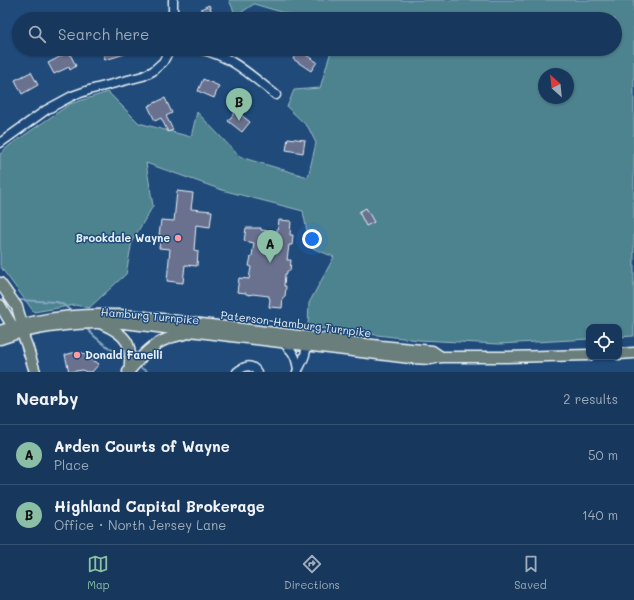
<!DOCTYPE html>
<html lang="en">
<head>
<meta charset="utf-8">
<style>
	:root { --surface:#17385c; --page:#203f62; --text:#f1f3f6; --muted:#9eacbb; --line:#365272; --accent:#8abfa5 }
	body { margin:0; font-family:Mali,sans-serif; background:var(--page); color:var(--text) }
	.controls { position:absolute; right:12px; bottom:12px; display:grid; overflow:hidden; border-radius:8px; box-shadow:0 1px 3px #0004 }
	.controls button { width:36px; height:36px; display:grid; place-items:center; padding:0; border:0; border-bottom:1px solid var(--line); background:var(--surface); color:var(--text); font:20px sans-serif }
	.compass { position:absolute; left:538px; top:68px; width:36px; height:36px; border-radius:50%; background:var(--surface); box-shadow:0 1px 3px #0004; rotate:333deg }
	.you { position:absolute; left:312px; top:239px; width:14px; height:14px; margin:-10px; border:3px solid #fff; border-radius:50%; background:#1a73e8; box-shadow:0 0 0 6px #1a73e833 }
	.badge { display:grid; place-items:center; width:26px; height:26px; border-radius:50%; background:var(--accent); color:#111; font-size:13px; font-weight:700 }
	.pin { position:absolute; translate:-50% -33px; filter:drop-shadow(0 1px 2px #0008) }
	.pin::after { content:''; position:absolute; top:21px; width:14px; height:12px; background:inherit; clip-path:polygon(0 0,100% 0,50% 100%) }
	.list { margin:0; padding:0; list-style:none }
	h2 { display:flex; justify-content:space-between; align-items:center; height:52px; margin:0; padding:0 16px; font-size:17px }
	h2 small { font-size:13px; font-weight:400; color:var(--muted) }
	.list li { display:grid; grid-template-columns:26px 1fr auto; gap:12px; align-items:center; box-sizing:border-box; height:60px; padding:0 16px; border-top:1px solid var(--line) }
	.list b { display:block; font-size:15px; white-space:nowrap }
	.list p { margin:0; font-size:13px; white-space:nowrap; color:var(--muted) }
	.list em { font-size:13px; font-style:normal; color:var(--muted) }
	.icon { flex:none; width:22px; height:22px; fill:none; stroke:currentColor; stroke-width:2; stroke-linecap:round; stroke-linejoin:round }
	.map { position:relative; flex:none; width:634px; height:372px; overflow:hidden }
	.search { position:absolute; background:var(--surface); box-shadow:0 1px 3px #0004; left:12px; right:12px; top:12px; height:44px; display:flex; align-items:center; gap:10px; box-sizing:border-box; padding:0 14px; border-radius:22px; color:var(--muted); font-size:15px }
	.sheet { height:172px; background:var(--surface) }
	nav { display:flex; justify-content:space-around; align-items:center; box-sizing:border-box; height:56px; border-top:1px solid var(--line); background:var(--surface); font-size:11px; color:var(--muted) }
	nav a { display:grid; justify-items:center; gap:2px }
	nav .on { color:var(--accent) }
	.map>svg:first-child { display:block }
</style>
</head>
<body>
<div class="map">
<svg width="634" height="372" viewBox="0 0 634 372">
	<rect width="100%" height="100%" fill="#1f4a7a"/>
	<filter id="ink" filterUnits="userSpaceOnUse"><feTurbulence type="fractalNoise" baseFrequency=".025" numOctaves="2"/><feDisplacementMap in="SourceGraphic" scale="8" xChannelSelector="R" yChannelSelector="G"/><feConvolveMatrix kernelMatrix="1 2 1 2 8 2 1 2 1" color-interpolation-filters="sRGB"/></filter>
	<g filter="url(#ink)">
		<path fill="#4d828f" stroke="#9abac4" fill-rule="evenodd" d="M229 0H634V336L619 337V327H589V339L499 344 419 340 310 327 308 326 309 303 334 257 310 247 303 211 222 190 146 163 153 206 132 241 126 274 89 308 75 305 34 312 0 266V154L10 145 70 104 108 92 139 123 191 137 197 112 240 157 308 177 316 143 308 127 287 107 294 90 320 88 331 51 330 49H615V19H305L254 4 236 16ZM544 74H568V98H544Z"/>
		<g fill="none" stroke-linecap="round" stroke-linejoin="round">
			<g stroke="#83a7c1" stroke-width="2">
				<path d="M18 300 57 302 64 305 73 313"/>
				<path d="M86 328C98 341 111 350 126 359"/>
				<path d="M141 368 148 372"/>
			</g>
		</g>
		<g fill="#6a718f" stroke="#e8f1f8">
			<path d="M209 5 215 19H205L201 9Z"/>
			<path d="M102 49H123L125 54 105 60Z"/>
			<path d="M298 50 317 62 311 71 293 59Z"/>
			<path d="M69 52 76 66 70 70 69 67 54 74 48 63Z"/>
			<path d="M31 72 38 85 22 94 15 80Z"/>
			<path d="M203 79 219 86 214 98 198 91Z"/>
			<path d="M165 98 172 113 166 116 173 130 168 132 161 118 155 121 148 106Z"/>
			<path d="M236 111 250 122 242 132 228 121Z"/>
			<path d="M288 138 305 140 303 153 286 150Z"/>
			<path d="M177 191 193 193 191 209 212 211 210 227 196 225 194 250 198 251 197 266 185 265 183 283 167 281 170 249 159 248 161 235H159L161 220 174 221Z"/>
			<path d="M366 208 374 222 366 226 359 212Z"/>
			<path d="M279 220 291 221 290 235H293L292 245H289L287 260H291L290 271H287V274H285L284 286H286L285 297H283L282 308 269 307 270 299 269 298V296L252 294 251 295 246 294V293L237 292 239 278 249 279 251 267 249 266 251 256H252L254 243 244 241 246 228H261V230L277 232V228H278Z"/>
			<path d="M72 353H83L94 362 95 361 99 364 92 372H86L83 370 69 372 65 355Z"/>
		</g>
		<g fill="none" stroke-linecap="round" stroke-linejoin="round">
			<defs>
				<g id="minor">
					<path d="M173 19V0"/>
					<path d="M199 49C232 56 250 75 276 95"/>
					<path d="M0 143 46 110 72 96 89 90 143 76 153 71 163 62 170 49"/>
					<path d="M282 342C293 351 296 356 298 370"/>
					<path d="M237 372C244 366 251 363 257 372"/>
					<path d="M297 372C302 362 308 353 306 341"/>
				</g>
				<g id="major">
					<path d="M0 283 17 307 22 324V333L27 346 35 372"/>
					<path d="M0 305 13 327 18 331"/>
					<path d="M102 324C128 335 133 345 129 372"/>
					<path d="M0 331C46 315 89 313 137 316L381 346 432 351 441 357H507L589 355"/>
					<path d="M0 339C40 325 82 322 124 323L410 358 431 359 441 357"/>
					<path d="M619 354 634 353"/>
					<path d="M128 372C140 359 150 345 167 339 174 336 182 335 189 333"/>
				</g>
			</defs>
			<use href="#minor" stroke="#e8f1f8" stroke-width="11"/>
			<use href="#major" stroke="#e8f1f8" stroke-width="13"/>
			<use href="#minor" stroke="#1f4a7a" stroke-width="8"/>
			<use href="#major" stroke="#6b7f7c" stroke-width="10"/>
		</g>
	</g>
	<g fill="#ff9aa2" stroke="#1f4a7a" stroke-width="1.5">
		<circle cx="178" cy="238" r="4"/>
		<circle cx="77" cy="355" r="4"/>
	</g>
	<g text-anchor="middle" stroke-width="3" stroke-linejoin="round" paint-order="stroke">
		<g font-size="11" font-weight="bold" fill="#e8f1f8" stroke="#1f4a7a" text-anchor="end">
			<text x="170" y="242">Brookdale Wayne</text>
			<text x="85" y="359" text-anchor="start">Donald Fanelli</text>
		</g>
		<g font-size="11" fill="#e8f1f8" stroke="#1f4a7a">
			<text transform="translate(150 316) rotate(5)" y="4">Hamburg Turnpike</text>
			<text transform="translate(296 324) rotate(7)" y="4">Paterson-Hamburg Turnpike</text>
		</g>
	</g>
</svg>
<div class="controls">
<button><svg class="icon" aria-label="locate" viewBox="0 0 24 24"><circle cx="12" cy="12" r="6"/><path d="M12 2v4M12 18v4M2 12h4M18 12h4"/></svg></button>
</div>
<svg class="compass" viewBox="-18 -18 36 36"><path d="M0-13l5 13h-10z" fill="#e53935"/><path d="M0 13l5-13h-10z" fill="#9eacbb"/></svg>
<div class="you"></div>
<div class="pin badge" style="left:270px;top:263px">A</div>
<div class="pin badge" style="left:239px;top:121px">B</div>
<div class="search"><svg class="icon" aria-label="search" viewBox="0 0 24 24"><circle cx="10" cy="10" r="6"/><path d="M15 15l6 6"/></svg>Search here</div>
</div>
<section class="sheet">
<h2>Nearby<small>2 results</small></h2>
<ul class="list">
<li><span class="badge">A</span><div><b>Arden Courts of Wayne</b><p>Place</p></div><em>50 m</em></li>
<li><span class="badge">B</span><div><b>Highland Capital Brokerage</b><p>Office · North Jersey Lane</p></div><em>140 m</em></li>
</ul>
</section>
<nav>
<a class="on"><svg class="icon" aria-label="map" viewBox="0 0 24 24"><path d="M3 6l6-2 6 2 6-2v14l-6 2-6-2-6 2zM9 4v14M15 6v14"/></svg>Map</a>
<a><svg class="icon" aria-label="directions" viewBox="0 0 24 24"><path d="M12 3l9 9-9 9-9-9zM9 14v-3h6M13 9l2 2-2 2"/></svg>Directions</a>
<a><svg class="icon" aria-label="saved" viewBox="0 0 24 24"><path d="M7 4h10v16l-5-4-5 4z"/></svg>Saved</a>
</nav>
</body>
</html>
